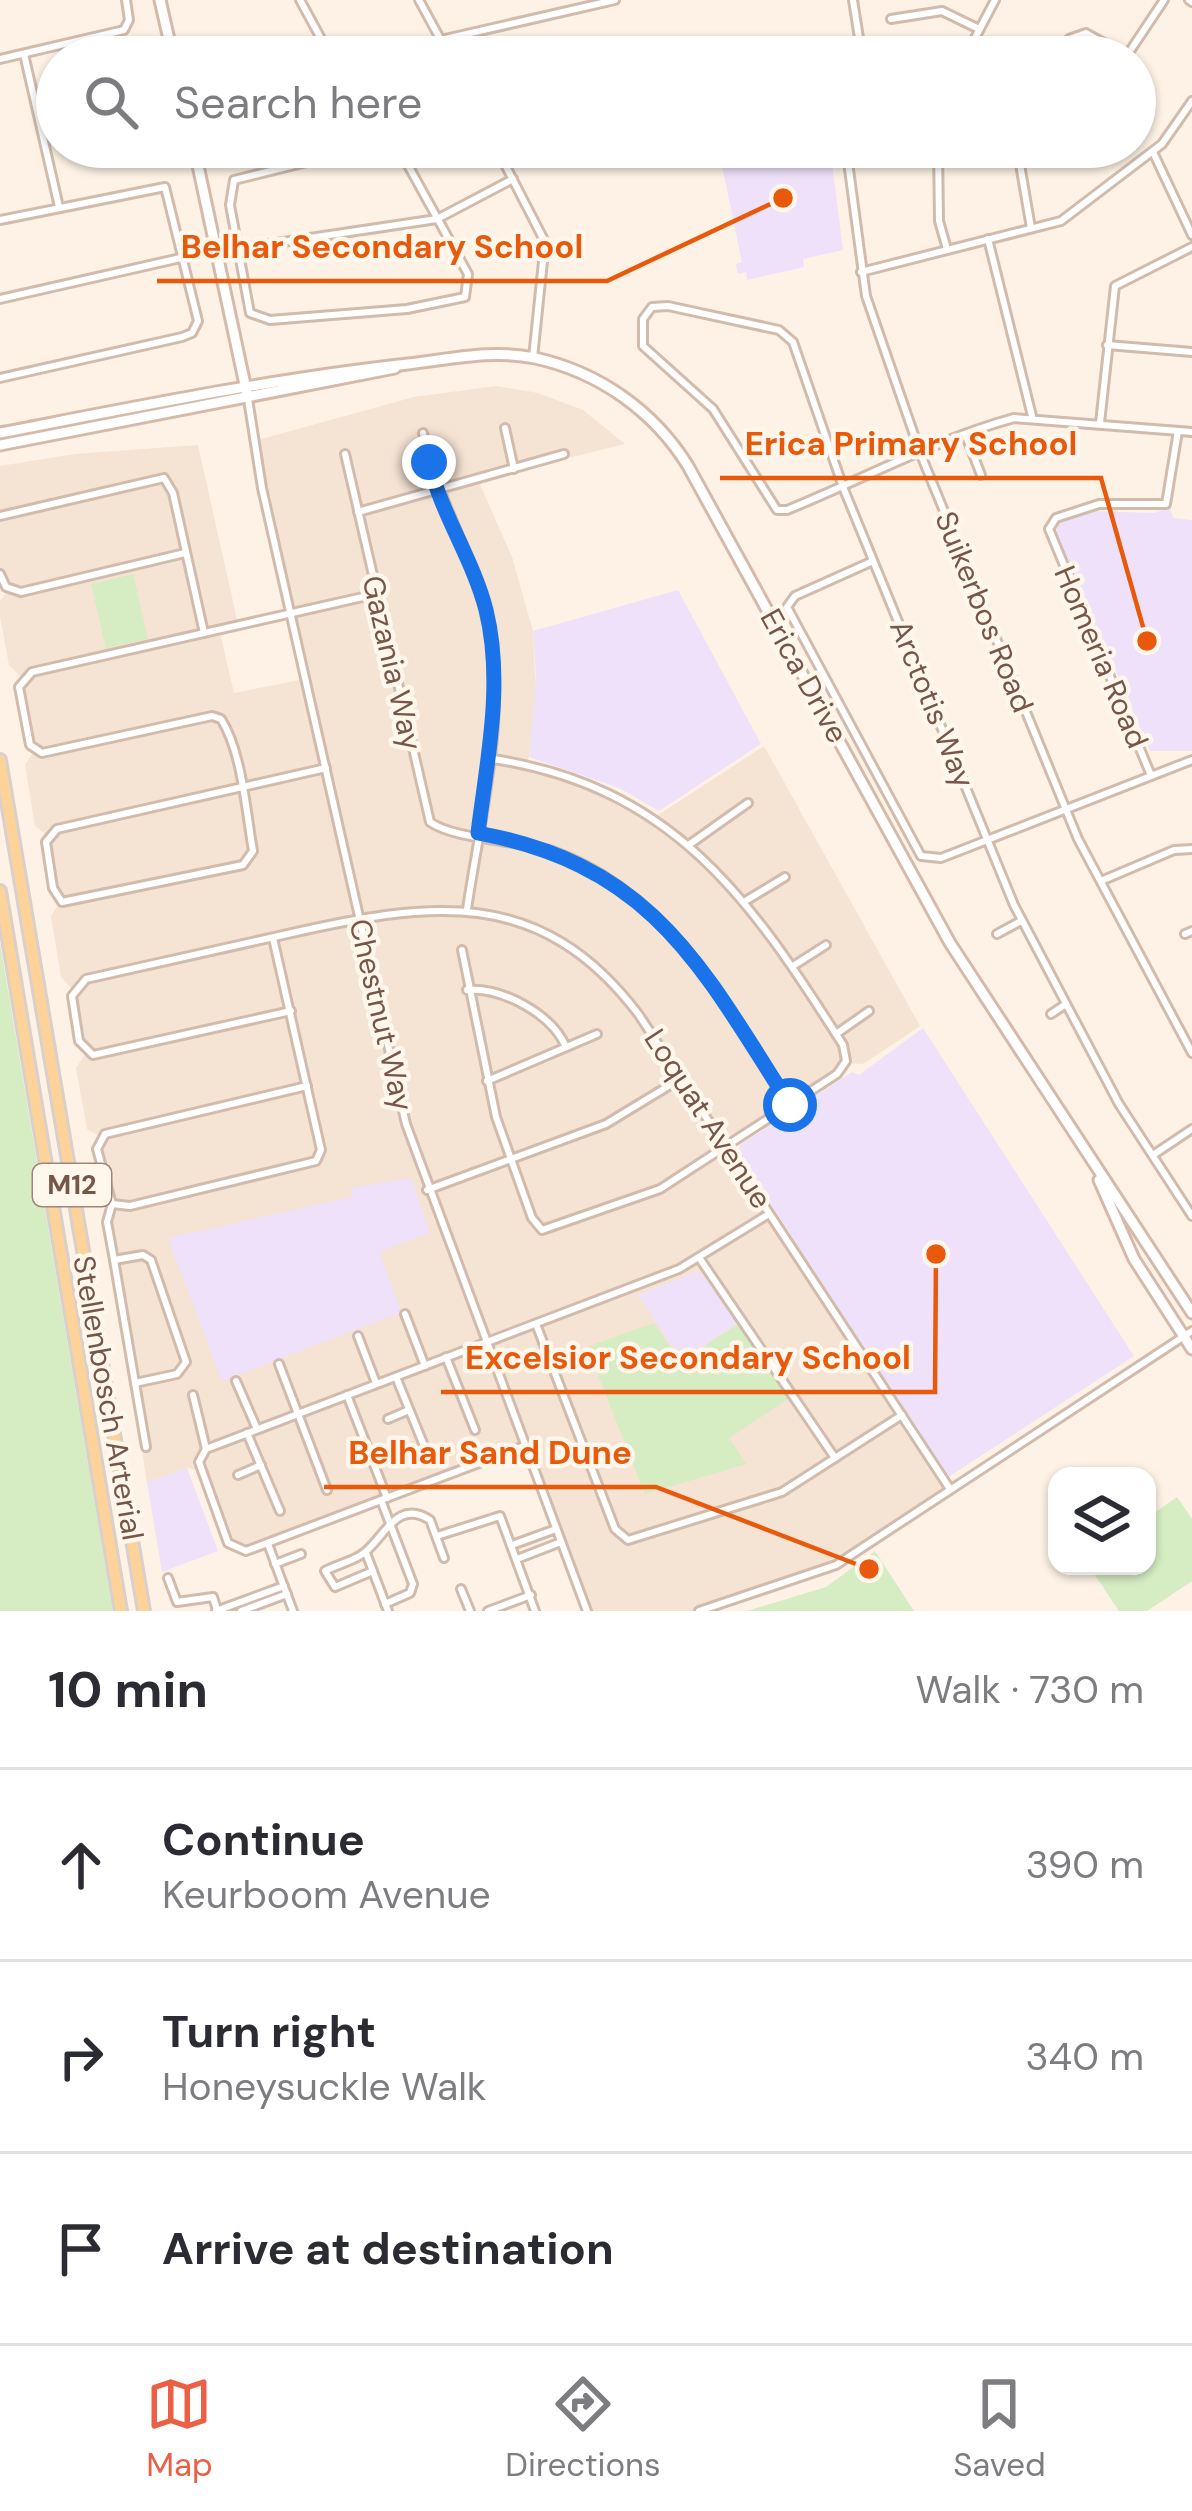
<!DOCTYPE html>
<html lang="en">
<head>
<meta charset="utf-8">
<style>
	:root { --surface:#fff; --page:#f7f7f7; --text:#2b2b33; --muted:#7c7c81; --line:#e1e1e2; --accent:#ec5f44 }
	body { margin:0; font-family:"DM Sans",sans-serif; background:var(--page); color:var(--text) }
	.controls { position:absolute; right:36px; bottom:36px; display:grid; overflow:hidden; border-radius:24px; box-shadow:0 3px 9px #0004 }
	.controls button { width:108px; height:108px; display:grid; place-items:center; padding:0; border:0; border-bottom:3px solid var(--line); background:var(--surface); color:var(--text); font:60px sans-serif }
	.stop { position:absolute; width:36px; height:36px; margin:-27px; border:9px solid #1a73e8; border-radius:50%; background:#fff }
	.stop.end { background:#1a73e8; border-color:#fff; box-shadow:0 3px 12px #0008 }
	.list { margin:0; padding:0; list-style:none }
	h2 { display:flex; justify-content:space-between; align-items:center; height:156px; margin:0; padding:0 48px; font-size:51px }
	h2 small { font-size:39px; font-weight:400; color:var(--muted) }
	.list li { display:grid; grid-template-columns:78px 1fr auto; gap:36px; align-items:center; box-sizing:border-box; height:192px; padding:0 48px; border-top:3px solid var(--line) }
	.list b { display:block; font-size:45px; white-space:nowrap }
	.list p { margin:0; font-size:39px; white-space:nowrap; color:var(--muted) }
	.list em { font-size:39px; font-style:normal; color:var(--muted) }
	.icon { flex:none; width:66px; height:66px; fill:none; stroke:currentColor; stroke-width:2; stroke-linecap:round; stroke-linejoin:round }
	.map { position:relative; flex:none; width:1192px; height:1611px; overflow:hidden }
	.search { position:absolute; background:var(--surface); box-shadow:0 3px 9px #0004; left:36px; right:36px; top:36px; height:132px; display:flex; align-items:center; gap:30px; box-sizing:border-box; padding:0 42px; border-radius:66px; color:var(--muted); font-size:45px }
	.sheet { height:732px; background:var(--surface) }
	nav { display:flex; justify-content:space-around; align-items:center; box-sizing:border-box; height:168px; border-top:3px solid var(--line); background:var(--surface); font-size:33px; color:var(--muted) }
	nav a { display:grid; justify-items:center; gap:6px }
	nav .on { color:var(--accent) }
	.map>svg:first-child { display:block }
</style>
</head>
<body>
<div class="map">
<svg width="1192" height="1611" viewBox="0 0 1192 1611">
	<rect width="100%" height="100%" fill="#fdf2e5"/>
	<path fill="#f5e3d3" d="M496 386 538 393 583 410 625 444 478 480 512 557 533 631 536 695 528 764 606 790 655 817 764 746 920 1026 863 1064 847 1063 727 1146 950 1489 835 1563 696 1611H587L525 1447 247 1552 233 1548 199 1470 187 1468 147 1483 107 1222 110 1205 97 1157 101 1137 87 1129 76 1068 86 1053 79 1042 72 989 61 977 51 916 60 902 46 856 47 835 35 826 25 765 34 751 19 687 22 678 9 665 0 616V601L8 590 0 577V466L75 454 198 445 238 624 219 629 234 693 305 679 254 441 414 397Z"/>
	<g fill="#efe1fa">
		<path d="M718 147H830L843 250 803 259 804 267 747 280 746 272 738 274 736 264 742 262Z"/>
		<path d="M1169 508 1174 518 1192 520V751H1150L1056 531 1059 523 1088 511 1154 513Z"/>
		<path d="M678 590 761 744 659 811 619 788 529 757 536 675 533 631Z"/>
		<path d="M923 1028 1134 1356 947 1478 738 1153 740 1145 852 1072 859 1075Z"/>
		<path d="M411 1178 430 1233 379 1252 402 1312 222 1381 168 1238 352 1197 351 1188Z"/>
		<path d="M695 1272 703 1274 737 1324 681 1360 638 1295Z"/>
		<path d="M187 1468 218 1551 162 1572 147 1483Z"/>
	</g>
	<g fill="#d6ecc2">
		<path d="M133 574 148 639 106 648 91 584Z"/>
		<path d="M0 943 113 1611H0Z"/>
		<path d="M742 1321 793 1396 729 1438 746 1464 645 1494 587 1347 654 1323 681 1362Z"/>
		<path d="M1177 1497 1192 1519V1581L1147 1611H1119L1089 1566H1147V1518Z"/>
		<path d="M875 1551 914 1611H747L826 1587Z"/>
	</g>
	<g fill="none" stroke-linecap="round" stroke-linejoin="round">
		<defs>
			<g id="street">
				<path d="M300 0 331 57"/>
				<path d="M419 0 450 57"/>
				<path d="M853 0 862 57"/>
				<path d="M1189 0 1192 2"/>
				<path d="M891 19 942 11 979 29"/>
				<path d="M24 54 59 207"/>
				<path d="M243 55 264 44 270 57"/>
				<path d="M366 57 615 0"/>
				<path d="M965 57 995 0"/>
				<path d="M1057 57 1069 39 1086 33 1127 56"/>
				<path d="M1126 57 1164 0"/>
				<path d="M0 59 124 30 129 20 126 0"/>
				<path d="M367 147 234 180 230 205 250 313 270 320 407 309 465 297 468 274 398 147"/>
				<path d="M496 147 545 242 533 358"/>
				<path d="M846 147 866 296 921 455 1078 839 1192 1053"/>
				<path d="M938 147 939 221 947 249"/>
				<path d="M1017 147 1031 228"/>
				<path d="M1153 152 1192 235"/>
				<path d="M0 220 165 187 198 321 192 333 182 337 0 378"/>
				<path d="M988 239 1032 416"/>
				<path d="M236 249 437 219 513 179"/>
				<path d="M861 272 1061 221 1162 144 1192 101"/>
				<path d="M0 299 185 257"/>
				<path d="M1107 345 1192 352"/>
				<path d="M248 399 262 488 406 1124 587 1611"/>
				<path d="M1100 423 1115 286 1192 247"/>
				<path d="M505 428 514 469"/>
				<path d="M1192 432 1014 418C937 439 861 480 787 510H777L713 409 643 346V319L652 307 668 306 779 330 793 342 843 487 1014 905 1119 1104 1192 1216"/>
				<path d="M423 433C437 498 468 546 485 606 511 701 481 814 467 909"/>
				<path d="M966 436 981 475"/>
				<path d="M345 454 430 822C455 840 521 840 555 852 670 894 727 1007 790 1105"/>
				<path d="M358 512 564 454"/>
				<path d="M0 516 164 478 173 493 204 633"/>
				<path d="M873 561 795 596 787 607 921 856 941 858 1192 760"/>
				<path d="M0 574 6 587 21 592 185 553"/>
				<path d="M326 768 57 829 46 842 53 888 62 902 243 865 253 851C246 811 242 752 221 719L212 716 42 753 30 745 19 687 32 672 376 594"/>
				<path d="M1150 773 1049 529 1056 518 1099 504H1166L1178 431"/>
				<path d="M690 844 748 803"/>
				<path d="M1101 881 1174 850 1192 849"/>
				<path d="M747 900 785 877"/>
				<path d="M997 934 1021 921"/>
				<path d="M1185 934 1192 931"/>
				<path d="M462 950 496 1117 532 1218 542 1230 660 1189 837 1074 846 1061 843 1045C749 897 673 785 487 758"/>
				<path d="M793 966 826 945"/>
				<path d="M467 990C502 987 552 1014 566 1047"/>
				<path d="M291 1011 93 1055 79 1041 72 996 86 979C152 964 218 949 283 935 428 902 539 883 639 1015L950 1489"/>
				<path d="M1051 1014 1066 1004"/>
				<path d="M836 1034 869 1011"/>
				<path d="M487 1081 597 1034"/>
				<path d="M1153 1155 1192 1129"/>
				<path d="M427 1190 606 1124 680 1079"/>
				<path d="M112 1204 130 1206 316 1161 321 1150 273 938"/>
				<path d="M112 1204 107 1222 114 1260 143 1255 151 1260 186 1362 177 1374 135 1383 146 1447"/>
				<path d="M112 1204 97 1149 105 1134 307 1086"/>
				<path d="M700 1259 835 1458"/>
				<path d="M114 1260 135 1383"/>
				<path d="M405 1314 425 1366"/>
				<path d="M536 1324 615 1529 628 1540 782 1492 902 1415"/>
				<path d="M358 1336 376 1383"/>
				<path d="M446 1357 475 1430"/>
				<path d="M279 1364 327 1490"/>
				<path d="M396 1377 427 1453"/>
				<path d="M236 1381 257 1429"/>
				<path d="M193 1395 206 1449"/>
				<path d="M347 1395 387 1498"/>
				<path d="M388 1419 409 1410"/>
				<path d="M247 1433 280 1511"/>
				<path d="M524 1446 246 1551 228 1543 199 1462 206 1449 679 1269 769 1214"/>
				<path d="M238 1475 261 1465"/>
				<path d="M381 1500 413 1584 410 1593 385 1604"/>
				<path d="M437 1536 500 1516 535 1611"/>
				<path d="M268 1544 293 1611"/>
				<path d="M512 1545 556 1529"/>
				<path d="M366 1553 388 1611"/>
				<path d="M517 1559 561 1542"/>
				<path d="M275 1564 301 1554"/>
				<path d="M373 1571 335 1587 325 1571C336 1565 350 1562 361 1555 383 1542 395 1497 430 1520L444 1558"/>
				<path d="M168 1578 177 1602 213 1597 217 1610"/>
				<path d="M461 1589 470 1611"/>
				<path d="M216 1611 284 1586"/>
				<path d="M241 1611 287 1594"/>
				<path d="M488 1611 531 1595"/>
				<path d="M699 1611 836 1565 1192 1331"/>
			</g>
			<g id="secondary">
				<path d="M160 0 173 57"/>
				<path d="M194 147 247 394"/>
				<path d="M0 433C135 407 271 379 408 364 452 359 490 349 535 358 599 372 654 411 688 466L950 943 1192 1313"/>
				<path d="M0 445 395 368"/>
				<path d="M1099 1180 1134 1259 1192 1349"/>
			</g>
			<g id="primary">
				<path d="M0 760 144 1611"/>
				<path d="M0 891 121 1611"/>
			</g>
		</defs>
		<use href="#street" stroke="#d1bbac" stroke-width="12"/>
		<use href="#secondary" stroke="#d5baaa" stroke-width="15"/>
		<use href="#primary" stroke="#d9d0cc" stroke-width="16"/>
		<use href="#street" stroke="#fff" stroke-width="6"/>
		<use href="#secondary" stroke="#fff" stroke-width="9"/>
		<use href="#primary" stroke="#fed39a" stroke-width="10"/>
	</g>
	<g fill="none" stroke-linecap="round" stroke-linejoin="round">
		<path stroke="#1a73e8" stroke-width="15" d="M429 462C441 514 473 559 486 610 504 683 487 760 478 833 654 866 701 966 790 1105"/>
	</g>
	<g text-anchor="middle" stroke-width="9" stroke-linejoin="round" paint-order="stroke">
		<rect fill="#fff6ec" stroke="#a08679" stroke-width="3" x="33" y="1164" width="78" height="42" rx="9"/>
		<g font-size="27" font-weight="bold" fill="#775648">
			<text x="72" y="1194">M12</text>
		</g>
		<g font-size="30" fill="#775648" stroke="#fff6ec">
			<text transform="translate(984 612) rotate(68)" y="10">Suikerbos Road</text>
			<text transform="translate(1101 657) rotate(67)" y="10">Homeria Road</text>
			<text transform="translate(392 663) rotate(77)" y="10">Gazania Way</text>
			<text transform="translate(804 676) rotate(61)" y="10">Erica Drive</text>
			<text transform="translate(932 704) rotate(68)" y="10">Arctotis Way</text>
			<text transform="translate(381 1015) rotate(77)" y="10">Chestnut Way</text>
			<text transform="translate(708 1119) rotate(57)" y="10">Loquat Avenue</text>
			<text transform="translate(108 1398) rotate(80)" y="10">Stellenbosch Arterial</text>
		</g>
	</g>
	<path fill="none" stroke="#e8590c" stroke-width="4.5" d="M783 198L607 281H157M1147 641L1101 478H720M936 1254L935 1392H441M869 1569L656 1487H324"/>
	<g fill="#e8590c" stroke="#fff6ec" stroke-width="4.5">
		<circle cx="783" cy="198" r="12"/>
		<circle cx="1147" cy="641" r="12"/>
		<circle cx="936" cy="1254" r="12"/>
		<circle cx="869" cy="1569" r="12"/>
	</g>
	<g font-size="33" text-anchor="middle" font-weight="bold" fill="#e8590c" stroke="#fff6ec" stroke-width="9" stroke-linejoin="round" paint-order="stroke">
		<text x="382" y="258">Belhar Secondary School</text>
		<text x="911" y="455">Erica Primary School</text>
		<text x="688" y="1369">Excelsior Secondary School</text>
		<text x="490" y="1464">Belhar Sand Dune</text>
	</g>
</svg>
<div class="controls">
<button><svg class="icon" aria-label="layers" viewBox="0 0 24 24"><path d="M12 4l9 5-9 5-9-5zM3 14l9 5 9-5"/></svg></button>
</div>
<div class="stop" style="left:790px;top:1105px"></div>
<div class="stop end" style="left:429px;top:462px"></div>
<div class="search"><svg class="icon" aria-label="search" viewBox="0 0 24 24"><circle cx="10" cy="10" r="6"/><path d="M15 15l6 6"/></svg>Search here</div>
</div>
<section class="sheet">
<h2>10 min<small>Walk · 730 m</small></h2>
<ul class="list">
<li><svg class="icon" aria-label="ahead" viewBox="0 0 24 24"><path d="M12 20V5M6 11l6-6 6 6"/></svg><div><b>Continue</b><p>Keurboom Avenue</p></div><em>390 m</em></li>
<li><svg class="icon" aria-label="right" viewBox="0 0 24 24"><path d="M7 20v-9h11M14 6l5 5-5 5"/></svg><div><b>Turn right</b><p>Honeysuckle Walk</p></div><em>340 m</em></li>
<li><svg class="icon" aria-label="arrive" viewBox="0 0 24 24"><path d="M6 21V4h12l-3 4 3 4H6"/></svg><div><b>Arrive at destination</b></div></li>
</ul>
</section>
<nav>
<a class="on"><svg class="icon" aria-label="map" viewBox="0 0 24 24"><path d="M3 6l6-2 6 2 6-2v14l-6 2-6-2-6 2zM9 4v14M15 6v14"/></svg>Map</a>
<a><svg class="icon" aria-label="directions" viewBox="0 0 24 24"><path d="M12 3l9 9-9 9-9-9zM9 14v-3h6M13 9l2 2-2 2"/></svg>Directions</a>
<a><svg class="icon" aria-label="saved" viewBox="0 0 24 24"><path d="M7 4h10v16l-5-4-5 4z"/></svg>Saved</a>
</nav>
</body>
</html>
